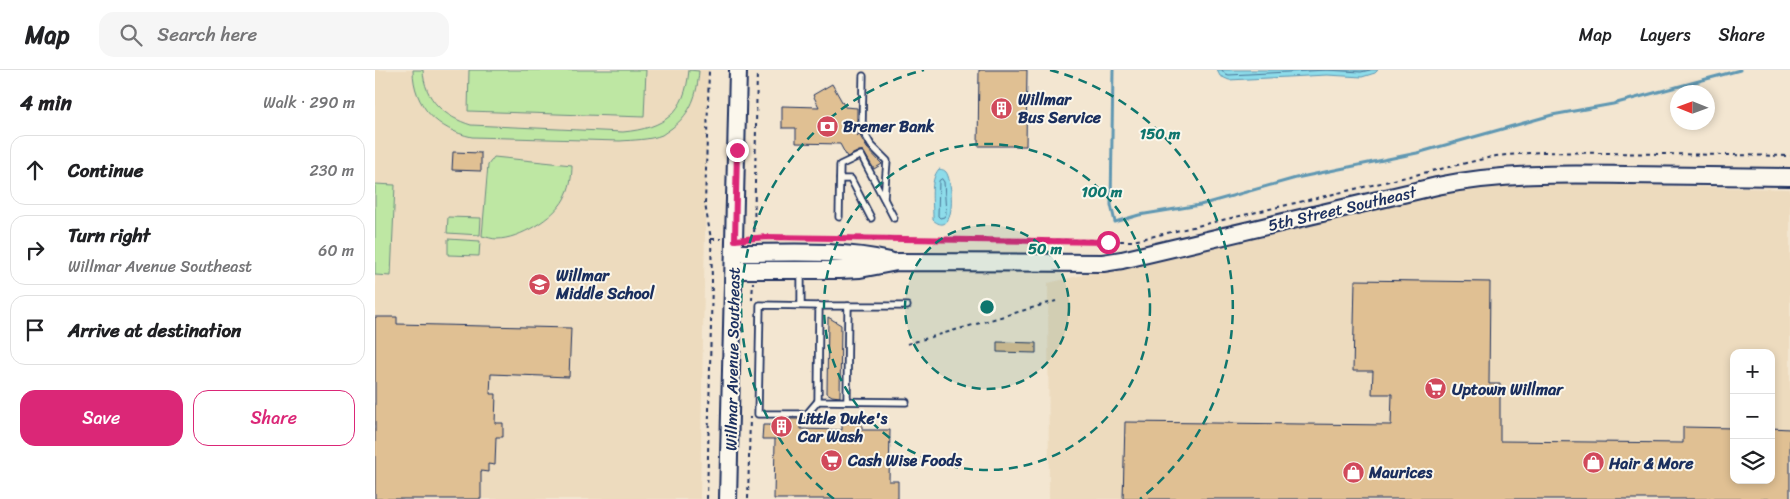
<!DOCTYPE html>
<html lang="en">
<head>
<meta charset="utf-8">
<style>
	:root { --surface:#fff; --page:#f6f6f6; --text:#202124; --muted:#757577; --line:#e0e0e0; --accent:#db2777 }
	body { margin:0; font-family:Sriracha,sans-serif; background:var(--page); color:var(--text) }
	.controls { position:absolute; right:15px; bottom:15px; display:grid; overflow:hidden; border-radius:10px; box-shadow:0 2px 8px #0003 }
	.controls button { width:45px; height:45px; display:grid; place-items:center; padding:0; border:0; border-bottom:1px solid var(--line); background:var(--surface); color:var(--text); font:25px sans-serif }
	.compass { position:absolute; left:1295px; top:15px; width:45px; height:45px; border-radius:50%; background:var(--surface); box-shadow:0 2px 8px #0003; rotate:271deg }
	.stop { position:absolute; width:15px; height:15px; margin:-11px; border:4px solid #db2777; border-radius:50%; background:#fff }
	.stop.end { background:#db2777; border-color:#fff; box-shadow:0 1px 5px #0008 }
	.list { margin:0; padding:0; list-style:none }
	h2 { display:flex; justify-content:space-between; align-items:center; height:65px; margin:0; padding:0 20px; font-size:21px }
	h2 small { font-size:16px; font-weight:400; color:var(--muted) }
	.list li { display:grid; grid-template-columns:32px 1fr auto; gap:15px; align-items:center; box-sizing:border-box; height:70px; margin:0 10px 10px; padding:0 10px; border:1px solid var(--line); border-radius:15px }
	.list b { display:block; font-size:19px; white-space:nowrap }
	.list p { margin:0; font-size:16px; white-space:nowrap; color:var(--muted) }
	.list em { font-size:16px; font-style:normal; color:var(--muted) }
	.actions { display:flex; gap:10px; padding:15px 20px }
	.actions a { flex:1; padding:11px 0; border:1px solid var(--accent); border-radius:15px; text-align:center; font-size:18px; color:var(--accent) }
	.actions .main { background:var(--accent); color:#fff }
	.icon { flex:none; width:28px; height:28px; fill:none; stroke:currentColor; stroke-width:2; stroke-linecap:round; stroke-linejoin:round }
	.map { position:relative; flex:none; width:1415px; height:429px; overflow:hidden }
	header { display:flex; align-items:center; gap:30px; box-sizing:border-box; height:70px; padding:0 25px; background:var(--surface); border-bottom:1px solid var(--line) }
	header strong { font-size:24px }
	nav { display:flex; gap:28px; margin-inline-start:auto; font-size:18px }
	.search { width:350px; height:45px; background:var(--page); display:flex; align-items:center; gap:12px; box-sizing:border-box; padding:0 18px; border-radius:15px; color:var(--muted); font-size:19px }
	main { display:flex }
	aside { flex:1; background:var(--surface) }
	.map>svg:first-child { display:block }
</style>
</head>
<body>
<header>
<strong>Map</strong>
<div class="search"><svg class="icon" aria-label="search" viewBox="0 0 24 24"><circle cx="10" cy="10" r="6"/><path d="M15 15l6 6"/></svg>Search here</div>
<nav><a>Map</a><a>Layers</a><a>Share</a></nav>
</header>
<main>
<aside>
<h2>4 min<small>Walk · 290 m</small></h2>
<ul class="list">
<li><svg class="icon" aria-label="ahead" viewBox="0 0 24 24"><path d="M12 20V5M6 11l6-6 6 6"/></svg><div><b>Continue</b></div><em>230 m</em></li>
<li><svg class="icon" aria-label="right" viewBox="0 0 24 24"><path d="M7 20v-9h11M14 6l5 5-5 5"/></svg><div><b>Turn right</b><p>Willmar Avenue Southeast</p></div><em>60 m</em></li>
<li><svg class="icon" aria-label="arrive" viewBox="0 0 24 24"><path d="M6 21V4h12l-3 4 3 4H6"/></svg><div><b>Arrive at destination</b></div></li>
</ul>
<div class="actions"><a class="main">Save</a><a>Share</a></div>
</aside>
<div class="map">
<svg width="1415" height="429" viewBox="0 0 1415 429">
	<rect width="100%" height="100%" fill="#f3e6d1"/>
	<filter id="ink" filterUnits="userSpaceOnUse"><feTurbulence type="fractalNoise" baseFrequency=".02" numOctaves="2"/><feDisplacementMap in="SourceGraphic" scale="10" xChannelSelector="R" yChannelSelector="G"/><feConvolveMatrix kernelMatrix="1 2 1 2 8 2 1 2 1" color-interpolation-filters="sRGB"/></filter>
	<g filter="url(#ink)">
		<g fill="#eddbbe" fill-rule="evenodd">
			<path d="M0 0H333L325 429H0Z"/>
			<path d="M1115 112 1415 119V429H674L673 213ZM1359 283H1396V410H1359Z"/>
		</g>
		<g fill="#bee7a3" stroke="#6c8b80">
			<path d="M38 0H48C49 30 70 47 96 55L248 62C290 58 310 43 314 0L324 1C322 25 317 42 297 58 294 60 290 63 287 65 275 70 258 70 245 71L97 67C63 60 38 36 38 0Z"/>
			<path d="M94 0H271L269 47 93 41Z"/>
			<path d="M119 87 197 95C197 107 195 118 189 129 179 148 144 169 122 169 117 169 112 167 107 166L113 95Z"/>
			<path d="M0 114 20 115 16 206 0 205Z"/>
			<path d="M73 147 106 148 105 165 72 163Z"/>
			<path d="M73 169 105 171 104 186 73 185Z"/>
		</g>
		<g fill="#8ddcea" stroke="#5f97b2">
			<path d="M842 0H1003L1000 3 987 7 952 5 854 10 845 6Z"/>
			<path d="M564 99C567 100 568 99 571 102 578 111 582 170 558 150V147C558 133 554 110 564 99Z"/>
		</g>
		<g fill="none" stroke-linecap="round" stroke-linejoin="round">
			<g stroke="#497496" stroke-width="1">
				<path d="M847 0 850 4 854 5 952 0 986 2 995 0"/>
				<path d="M567 109 569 112 571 144 569 147 565 148 563 146 564 111Z"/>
			</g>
			<path stroke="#5f97b2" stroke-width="3" d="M738 0 736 135 740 152 764 145 825 135 921 108 1042 83 1177 45 1238 34 1365 0"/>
		</g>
		<g fill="#e0c093" stroke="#1b2f5e">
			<path d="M604 0H652L651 76H603Z"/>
			<path d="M457 14 470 37 482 38V66L484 64 492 78 507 94 499 99 488 81H484L472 87 465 74 421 73V58H407V36L444 37 438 25Z"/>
			<path d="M78 82 106 83V101L77 100Z"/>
			<path d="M980 210 1115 212 1114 314H1125V371L1308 373V357L1359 358V410H1396V358L1415 359V429H748L750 352 1016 355 1017 324H997L998 301H978Z"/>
			<path d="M0 247H22V254L196 258 194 307 116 304 115 324H121L120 353H128V367H121L120 395 113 394V402L106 401V429H0Z"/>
			<path d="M453 247 466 255 465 327 457 326 452 323Z"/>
			<path d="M622 272 661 273V283L622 282Z"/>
			<path d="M401 349H426V359L467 360V353H487V360H515L514 411H523V429H399L400 369H387L388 355H400Z"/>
		</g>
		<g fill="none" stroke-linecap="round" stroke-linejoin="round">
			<defs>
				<g id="lane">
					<path d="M488 6 487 59 496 75 512 91 509 128"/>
					<path d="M465 109H476L496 148"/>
					<path d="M464 147 465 95 486 85 519 148"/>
					<path d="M426 235V202"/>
					<path d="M443 331 432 344H383L385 235 444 236"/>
					<path d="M472 331 473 236"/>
					<path d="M531 332 443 331 444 236H532"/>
				</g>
				<g id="secondary">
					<path d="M359 183C411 183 464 179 515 191"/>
					<path d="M359 200H464L485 199 522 192 728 193 747 190 1062 116C1125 103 1187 104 1251 105 1306 106 1360 106 1415 107"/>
					<path d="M353 429 363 0"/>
				</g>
			</defs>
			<use href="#lane" stroke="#1b2f5e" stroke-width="9"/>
			<use href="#secondary" stroke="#1b2f5e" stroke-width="20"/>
			<g stroke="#1b2f5e" stroke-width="2" stroke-dasharray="4 4" stroke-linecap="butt">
				<path d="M381 168H421"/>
				<path d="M441 168 758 171 1121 86 1166 82 1415 86"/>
				<path d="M336 169H346"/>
				<path d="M379 170 382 0"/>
				<path d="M377 230 378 212"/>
				<path d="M532 274 681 231"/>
				<path d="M332 429 337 210 336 169 330 134 334 0"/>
				<path d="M373 429 375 347"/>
			</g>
			<use href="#lane" stroke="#fbf7ec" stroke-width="5.5"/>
			<use href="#secondary" stroke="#fbf7ec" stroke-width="16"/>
		</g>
	</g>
	<g fill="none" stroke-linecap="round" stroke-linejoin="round" filter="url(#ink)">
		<path stroke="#db2777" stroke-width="6" d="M362 80 360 170 392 167 733 172"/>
	</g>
	<circle cx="612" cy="237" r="82" fill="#0f766e" fill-opacity=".12"/>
	<g fill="none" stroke="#0f766e" stroke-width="2.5" stroke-dasharray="9 6">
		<circle cx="612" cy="237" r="82"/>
		<circle cx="612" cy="237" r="163"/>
		<path d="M459 429A245 245 0 0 1 549 0M675 0A245 245 0 0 1 765 429"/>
	</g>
	<defs>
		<symbol id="building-disc" viewBox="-11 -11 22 22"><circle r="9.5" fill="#d1495b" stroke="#fbf7ec"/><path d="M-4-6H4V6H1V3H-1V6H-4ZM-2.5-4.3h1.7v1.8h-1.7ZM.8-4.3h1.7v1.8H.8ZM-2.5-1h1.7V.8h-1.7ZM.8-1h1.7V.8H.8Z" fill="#fff"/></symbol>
		<symbol id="bank-disc" viewBox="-11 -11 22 22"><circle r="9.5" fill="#d1495b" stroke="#fbf7ec"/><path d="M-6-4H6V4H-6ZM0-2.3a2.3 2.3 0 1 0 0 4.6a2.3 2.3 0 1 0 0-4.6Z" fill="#fff"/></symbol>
		<symbol id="school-disc" viewBox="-11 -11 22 22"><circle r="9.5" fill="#d1495b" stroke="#fbf7ec"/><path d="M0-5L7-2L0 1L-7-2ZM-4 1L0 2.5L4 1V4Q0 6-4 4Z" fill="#fff"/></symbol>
		<symbol id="supermarket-disc" viewBox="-11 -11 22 22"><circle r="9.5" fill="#d1495b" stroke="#fbf7ec"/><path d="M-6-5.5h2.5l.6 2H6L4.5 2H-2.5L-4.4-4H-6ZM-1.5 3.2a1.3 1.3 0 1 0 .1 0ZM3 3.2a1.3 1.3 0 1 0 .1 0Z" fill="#fff"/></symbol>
		<symbol id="shop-disc" viewBox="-11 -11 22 22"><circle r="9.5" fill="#d1495b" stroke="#fbf7ec"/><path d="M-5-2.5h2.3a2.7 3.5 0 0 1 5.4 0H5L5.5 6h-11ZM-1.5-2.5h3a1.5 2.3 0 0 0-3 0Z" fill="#fff"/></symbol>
	</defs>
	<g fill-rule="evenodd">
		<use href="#building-disc" x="614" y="26" width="25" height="25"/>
		<use href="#bank-disc" x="440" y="44" width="25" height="25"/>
		<use href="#school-disc" x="152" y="202" width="25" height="25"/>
		<use href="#supermarket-disc" x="1048" y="306" width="25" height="25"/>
		<use href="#building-disc" x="394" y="344" width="25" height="25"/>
		<use href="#supermarket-disc" x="444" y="378" width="25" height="25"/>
		<use href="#shop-disc" x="1206" y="380" width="25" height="25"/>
		<use href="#shop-disc" x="966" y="390" width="25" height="25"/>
	</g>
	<g text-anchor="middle" stroke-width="4" stroke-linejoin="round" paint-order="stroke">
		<g font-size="16" font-weight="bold" fill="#1b2f5e" stroke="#fbf7ec" text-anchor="start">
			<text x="643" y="35">Willmar<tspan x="643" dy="18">Bus Service</tspan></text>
			<text x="468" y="62">Bremer Bank</text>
			<text x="181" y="211">Willmar<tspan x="181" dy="18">Middle School</tspan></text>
			<text x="1077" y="325">Uptown Willmar</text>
			<text x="423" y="354">Little Duke's<tspan x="423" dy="18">Car Wash</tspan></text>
			<text x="473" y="396">Cash Wise Foods</text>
			<text x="1234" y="399">Hair &amp; More</text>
			<text x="994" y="408">Maurices</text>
		</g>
		<g font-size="16" fill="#1b2f5e" stroke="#fbf7ec">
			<text transform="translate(967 138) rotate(-13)" y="6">5th Street Southeast</text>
			<text transform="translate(357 289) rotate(-89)" y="6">Willmar Avenue Southeast</text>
		</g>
	</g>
	<circle cx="612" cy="237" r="8" fill="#0f766e" stroke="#fbf7ec" stroke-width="2.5"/>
	<g font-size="15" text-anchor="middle" font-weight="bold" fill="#0f766e" stroke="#fbf7ec" stroke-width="4" stroke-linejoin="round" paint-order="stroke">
		<text x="785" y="69">150 m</text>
		<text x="727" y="127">100 m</text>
		<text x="670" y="184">50 m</text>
	</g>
</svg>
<div class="controls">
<button>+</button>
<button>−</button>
<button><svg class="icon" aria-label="layers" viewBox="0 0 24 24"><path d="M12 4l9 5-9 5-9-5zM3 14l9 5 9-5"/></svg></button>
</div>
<svg class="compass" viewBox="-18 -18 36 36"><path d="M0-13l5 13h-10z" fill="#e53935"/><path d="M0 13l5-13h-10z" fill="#757577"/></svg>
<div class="stop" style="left:733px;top:172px"></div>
<div class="stop end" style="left:362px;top:80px"></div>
</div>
</main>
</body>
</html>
